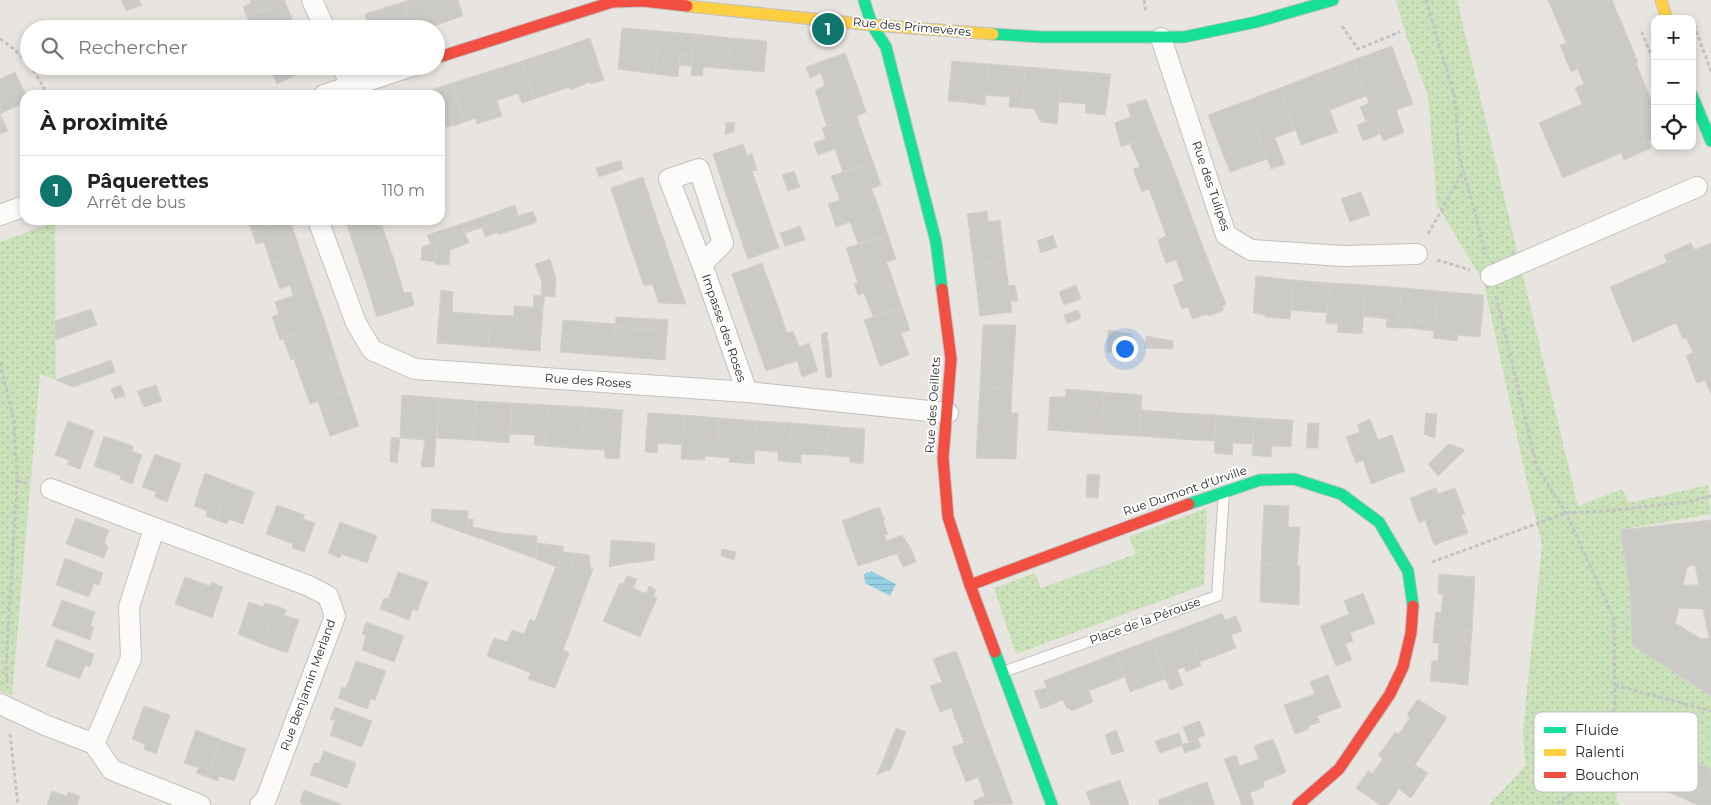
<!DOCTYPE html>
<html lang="fr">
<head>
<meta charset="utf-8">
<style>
	:root { --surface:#fff; --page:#f6f6f6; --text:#202124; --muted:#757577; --line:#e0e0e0; --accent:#0f766e }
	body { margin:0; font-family:Montserrat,sans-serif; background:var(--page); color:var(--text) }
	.controls { position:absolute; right:15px; top:15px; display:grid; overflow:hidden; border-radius:10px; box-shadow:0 2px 8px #0003 }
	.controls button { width:45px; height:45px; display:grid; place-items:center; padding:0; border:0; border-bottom:1px solid var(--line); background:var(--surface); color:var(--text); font:25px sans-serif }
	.you { position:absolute; left:1124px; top:348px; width:18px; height:18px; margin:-12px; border:4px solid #fff; border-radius:50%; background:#1a73e8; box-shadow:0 0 0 8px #1a73e833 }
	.badge { display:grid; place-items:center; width:32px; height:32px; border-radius:50%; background:var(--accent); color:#fff; font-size:16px; font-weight:700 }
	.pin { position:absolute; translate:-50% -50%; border:2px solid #fff; box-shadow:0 1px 5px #0006 }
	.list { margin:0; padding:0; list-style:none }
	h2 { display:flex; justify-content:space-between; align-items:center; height:65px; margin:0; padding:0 20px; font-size:21px }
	h2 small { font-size:16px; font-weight:400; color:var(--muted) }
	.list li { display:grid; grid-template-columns:32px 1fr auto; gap:15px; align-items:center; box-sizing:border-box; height:70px; padding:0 20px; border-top:1px solid var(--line) }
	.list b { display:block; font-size:19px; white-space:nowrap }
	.list p { margin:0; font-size:16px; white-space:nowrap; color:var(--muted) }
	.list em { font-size:16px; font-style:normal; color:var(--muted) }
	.icon { flex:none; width:28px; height:28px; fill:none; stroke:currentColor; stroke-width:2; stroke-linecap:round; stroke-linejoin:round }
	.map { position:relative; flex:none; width:1711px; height:805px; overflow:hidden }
	.search { position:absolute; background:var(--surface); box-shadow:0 2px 8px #0003; left:20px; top:20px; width:425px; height:55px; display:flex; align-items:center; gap:12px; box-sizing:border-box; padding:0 18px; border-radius:28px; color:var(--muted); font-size:19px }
	.panel { position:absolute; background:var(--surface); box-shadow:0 2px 8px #0003; left:20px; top:90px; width:425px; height:135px; border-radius:15px }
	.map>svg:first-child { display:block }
</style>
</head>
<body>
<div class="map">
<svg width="1711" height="805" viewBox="0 0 1711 805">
	<defs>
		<pattern id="grass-dots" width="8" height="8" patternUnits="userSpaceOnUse" patternTransform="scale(1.25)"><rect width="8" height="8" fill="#cae1ba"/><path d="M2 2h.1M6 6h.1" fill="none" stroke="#aec1a0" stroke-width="1.8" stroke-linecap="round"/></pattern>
		<pattern id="water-rules" width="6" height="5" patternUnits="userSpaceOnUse" patternTransform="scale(1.25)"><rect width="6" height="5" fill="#96d0e6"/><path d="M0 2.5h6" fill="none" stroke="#81b3c5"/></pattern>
	</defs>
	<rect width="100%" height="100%" fill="#e8e4e0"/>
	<g fill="url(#grass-dots)">
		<path d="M1396 0H1457L1578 506 1622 489 1629 503 1708 485 1711 514 1620 530 1630 588 1632 645 1711 696V769L1657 745 1625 740 1616 801 1620 805H1489L1525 766 1523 730 1542 545 1525 473 1484 283 1437 205 1428 96 1406 35Z"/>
		<path d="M55 222 56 380 40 374 12 696 0 691V242Z"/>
		<path d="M1207 508 1204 585 1016 654 994 588 1035 573 1041 588 1136 554 1129 537Z"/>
	</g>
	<path fill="url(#water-rules)" d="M871 571 896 584 890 596 865 583 864 574 868 572 870 573Z"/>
	<g fill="#cccac7" stroke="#d3d0cc" fill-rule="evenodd">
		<path d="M121 0H139L142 5 126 11Z"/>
		<path d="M250 0H284L247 17 243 7 251 3Z"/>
		<path d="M284 0 297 29H264L262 25 252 29 247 17Z"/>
		<path d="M409 0H458L463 16 424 29H412L403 2Z"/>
		<path d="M1548 0H1612L1638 62 1636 63 1655 110V138L1563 178 1539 123 1582 104 1575 88 1584 84Z"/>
		<path d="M403 2 412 29H357L368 26 365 14Z"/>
		<path d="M622 28 659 31 655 74 618 69Z"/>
		<path d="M659 31 694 34 692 56 680 55 678 77 655 74Z"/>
		<path d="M810 32 826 33 825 39 810 37Z"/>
		<path d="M694 34 731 38 729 69 703 67V76L691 75Z"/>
		<path d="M590 38 604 80 591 84 590 82 570 90 556 50Z"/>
		<path d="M731 38 767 41 764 72 729 69Z"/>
		<path d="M1566 43 1578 69 1571 72 1560 45Z"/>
		<path d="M1392 46 1413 104 1396 110 1404 132 1383 141 1353 60Z"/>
		<path d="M556 50 569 87 534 99 522 61Z"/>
		<path d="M845 53 858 88 819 102 815 90 825 86 821 73 810 78 806 67Z"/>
		<path d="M680 55 692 56V66L679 65Z"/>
		<path d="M1353 60 1366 96 1330 110 1316 74Z"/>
		<path d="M522 61 534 99 522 103 518 93 496 101 487 72Z"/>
		<path d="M952 61 988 64 986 95 962 93 961 102 948 101Z"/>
		<path d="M988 64 1026 67 1022 108 1009 107 1010 97 986 95Z"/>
		<path d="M269 66H315L277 84Z"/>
		<path d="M1026 67 1062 70 1057 124 1041 122 1034 109 1022 108Z"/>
		<path d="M1062 70 1111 74 1105 115 1085 113 1086 104 1059 102Z"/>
		<path d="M15 72 26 95 25 102 0 114 8 131 0 134V79Z"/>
		<path d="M487 72 502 116 477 124 475 118 465 122 452 83Z"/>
		<path d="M1316 74 1338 132 1301 145 1280 88Z"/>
		<path d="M452 83 465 122 454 126 450 116 440 119V95H417Z"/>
		<path d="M858 88 866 112 857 116 860 126 826 139 822 128 837 123 834 111 823 115 819 102Z"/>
		<path d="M1280 88 1295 130 1275 138 1285 164 1271 169 1246 101Z"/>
		<path d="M962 93 986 95 985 105 961 102Z"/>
		<path d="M1146 99 1159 133 1121 147 1115 123 1131 117 1127 105Z"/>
		<path d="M1246 101 1261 142 1224 157 1208 115Z"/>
		<path d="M1369 103 1375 118 1366 121 1360 107Z"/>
		<path d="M834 111 837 123 827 126 823 115Z"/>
		<path d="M450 116 453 125 440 129V119Z"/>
		<path d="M1375 118 1380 134 1363 141 1357 125Z"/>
		<path d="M726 122 735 123 734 131 725 135Z"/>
		<path d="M860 126 873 162 843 172 835 149 818 155 814 143Z"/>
		<path d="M1159 133 1173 167 1137 180 1133 169 1140 167 1130 144Z"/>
		<path d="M1648 141 1651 148 1624 160 1621 153Z"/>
		<path d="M1261 142 1267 159 1230 172 1224 157Z"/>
		<path d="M743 144 747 156 752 153 757 170 752 171 760 193 729 204 713 154Z"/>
		<path d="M621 160 623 169 599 177 596 168Z"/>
		<path d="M873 162 881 185 871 189 876 200 832 215 828 204 840 200 831 176Z"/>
		<path d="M1173 167 1186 201 1158 213 1149 189 1142 192 1137 180Z"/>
		<path d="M794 171 800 187 788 191 782 175Z"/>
		<path d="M643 177 659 226 627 237 611 188Z"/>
		<path d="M1361 192 1370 215 1350 222 1341 199Z"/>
		<path d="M760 193 779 248 748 259 729 204Z"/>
		<path d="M876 200 888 235 858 244 850 222 836 227 832 215Z"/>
		<path d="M1186 201 1199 236 1161 250 1158 240 1166 236 1158 213Z"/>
		<path d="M515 205 518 216 499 222 496 212Z"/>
		<path d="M533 211 537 222 498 235 499 222Z"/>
		<path d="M987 211 988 222 1000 220 1005 260 974 265 967 214Z"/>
		<path d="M496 212 499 222 465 233 461 224Z"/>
		<path d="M252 220H287L252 232 248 222Z"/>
		<path d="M287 220H290L301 253 271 264 264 242 256 244 252 232Z"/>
		<path d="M345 220H380L393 257 361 267Z"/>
		<path d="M499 222V232L485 237 482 228Z"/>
		<path d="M461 224 465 233 431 244 427 235Z"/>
		<path d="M659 226 686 304 659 303 652 284 644 286 627 237Z"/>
		<path d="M800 226 805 240 785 246 780 233Z"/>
		<path d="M465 233 469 243 450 250 449 265 435 264 437 242Z"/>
		<path d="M888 235 896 259 886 262 890 271 858 283 846 248Z"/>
		<path d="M1053 235 1057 247 1041 253 1037 241Z"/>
		<path d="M1199 236 1212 270 1184 281 1176 260 1166 263 1161 250Z"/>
		<path d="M437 242 435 262 421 260 422 247Z"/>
		<path d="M1691 243 1695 250 1667 262 1664 255Z"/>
		<path d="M1711 243V394L1686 337 1683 339 1676 323 1633 342 1610 287Z"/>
		<path d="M301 253 313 289 293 296 290 285 280 289 271 264Z"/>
		<path d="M393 257 404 293 411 292 414 305 377 317 361 267Z"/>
		<path d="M550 259 556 279 555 297 541 296 542 282 535 264Z"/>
		<path d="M1005 260 1012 312 980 316 974 265Z"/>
		<path d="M762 263 780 312 749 323 732 274Z"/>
		<path d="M1212 270 1226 304 1222 307 1224 310 1209 316 1208 314 1192 319 1188 307 1182 309 1173 285Z"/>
		<path d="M890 271 902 307 873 316 864 293 858 295 854 284Z"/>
		<path d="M1256 276 1293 280 1291 310 1266 309V315L1253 313Z"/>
		<path d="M1293 280 1330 283 1327 313 1291 310Z"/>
		<path d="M1330 283 1366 285 1362 334 1337 332 1338 324 1326 323Z"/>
		<path d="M1015 285 1018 301H1010L1008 286Z"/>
		<path d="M1076 285 1081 299 1064 305 1059 292Z"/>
		<path d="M1366 285 1402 288 1398 328 1386 327 1387 319 1363 316Z"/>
		<path d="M1402 288 1438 291 1435 323 1410 320V328H1398Z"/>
		<path d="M313 289 325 323 280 340 272 317 279 314 275 302Z"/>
		<path d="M441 290 453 292 452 312 491 315 488 347 437 343Z"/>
		<path d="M1438 291 1484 295 1480 337 1458 335 1457 341 1433 338Z"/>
		<path d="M534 295 545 296 543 308 533 307Z"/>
		<path d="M514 306 543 308 540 351 488 347 491 315 514 316Z"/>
		<path d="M902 307 910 330 901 333 909 355 880 366 864 320Z"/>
		<path d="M91 309 97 325 80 331 73 315Z"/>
		<path d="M1266 309 1291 310 1290 319 1265 317Z"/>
		<path d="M1078 310 1081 318 1067 324 1064 315Z"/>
		<path d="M780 312 787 333 793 331 799 347 809 343 818 371 802 377 797 361 766 371 749 323Z"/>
		<path d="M73 315 80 331 55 340V321Z"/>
		<path d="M616 317 655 319 654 330 615 327Z"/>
		<path d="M655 319 668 320 665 360 612 356 615 327 654 330Z"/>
		<path d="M563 320 616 324 612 356 560 352Z"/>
		<path d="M1410 320 1435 323 1434 331 1410 328Z"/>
		<path d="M325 323 336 358 298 371 294 359 303 355 295 334Z"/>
		<path d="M983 325H1016L1012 389 980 387Z"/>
		<path d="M1108 330 1132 334 1131 353 1107 352Z"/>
		<path d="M827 332 832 377 826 378 821 334Z"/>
		<path d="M295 334 303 355 291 360 283 338Z"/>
		<path d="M1146 336 1173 341V349L1145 348Z"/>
		<path d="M1693 353 1705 380 1697 383 1686 356Z"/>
		<path d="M336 358 347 391 318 401 310 379 302 382 298 371Z"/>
		<path d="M111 360 115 372 73 387 56 380Z"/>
		<path d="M310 379 318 401 310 404 302 382Z"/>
		<path d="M121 385 125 396 115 399 111 389Z"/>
		<path d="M156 385 162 401 144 407 137 391Z"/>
		<path d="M980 387 1012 389 1011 413H1018L1016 459 976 458Z"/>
		<path d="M1066 389 1104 392 1102 434 1048 430 1050 397H1066Z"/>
		<path d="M347 391 359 426 330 436 318 401Z"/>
		<path d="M1104 392 1142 395 1140 436 1102 434Z"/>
		<path d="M402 395 439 398 434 467H421L425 440 400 438Z"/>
		<path d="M439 398 476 401 473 440 437 438Z"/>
		<path d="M476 401 512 403 509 443 473 440Z"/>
		<path d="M512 403 548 405 544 446 534 445 535 435 510 434Z"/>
		<path d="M548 405 585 407 581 449 544 446Z"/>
		<path d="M585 407 623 410 619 459 605 458V450L581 449Z"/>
		<path d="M1141 410 1179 413 1177 439 1140 436Z"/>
		<path d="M648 413 684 415 682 445 658 443 657 453 645 452Z"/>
		<path d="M1179 413 1216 415 1215 441 1177 439Z"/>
		<path d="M1426 413 1437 414 1435 438 1424 434Z"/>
		<path d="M684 415 720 418 717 457 705 456V460L681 459Z"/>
		<path d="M1216 415 1254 418 1252 444 1233 443 1232 455 1214 453Z"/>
		<path d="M720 418 757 421 754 464 729 462 730 458 717 457Z"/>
		<path d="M1254 418 1293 420 1291 447 1272 446 1271 457 1252 455Z"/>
		<path d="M1370 419 1378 440 1392 435 1405 471 1371 484 1363 460 1356 463 1346 437 1360 432 1357 425Z"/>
		<path d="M68 421 94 431 80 469 67 464 69 460 55 455Z"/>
		<path d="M757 421 792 423 789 462 778 461V452L754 450Z"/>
		<path d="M792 423 829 426 826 455 801 454V463L789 462Z"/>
		<path d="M1308 423H1319L1318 448H1306Z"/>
		<path d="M829 426 865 429 863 464 850 462V457L826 455Z"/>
		<path d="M104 436 133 446 132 451 142 455 132 484 120 479 121 476 94 466Z"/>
		<path d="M391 437 400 438 397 463 390 462Z"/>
		<path d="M1449 444 1465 450 1438 476 1428 464Z"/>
		<path d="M155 454 181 464 167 502 155 497 156 492 142 487Z"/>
		<path d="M205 473 230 483 216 520 206 516 207 511 194 506Z"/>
		<path d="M1087 474 1100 475 1098 498 1086 497Z"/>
		<path d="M230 483 254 492 243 524 229 519 227 524 216 520Z"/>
		<path d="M1436 488 1438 494 1455 488 1465 514 1461 515 1468 533 1434 545 1425 520 1419 523 1410 498Z"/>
		<path d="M277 505 305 515 303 519 315 523 304 552 292 548 293 544 266 534Z"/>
		<path d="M1264 505 1289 506 1288 527H1300L1297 566 1261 564Z"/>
		<path d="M879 507 885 520 883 521 888 534 884 535 887 541 902 535 911 549 858 566 842 521Z"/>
		<path d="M432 509 468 511 467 534 431 521Z"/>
		<path d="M76 518 109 530 104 543 108 546 104 558 66 544Z"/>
		<path d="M468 519H473V527L502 533 501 546 467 534Z"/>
		<path d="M1711 520V696L1632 645 1630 588 1620 530ZM1695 565 1699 585H1683L1687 567ZM1679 608 1703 609 1709 638 1701 639 1675 623Z"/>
		<path d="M340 522 377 536 367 563 341 554 340 558 328 553Z"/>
		<path d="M502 533 537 536 536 559 501 546Z"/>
		<path d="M611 540 625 541 623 564 609 567Z"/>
		<path d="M625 541 655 543 654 560 623 564Z"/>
		<path d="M537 543 563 546V552L574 553 572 573 536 559Z"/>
		<path d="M722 549 736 552 734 560 721 556Z"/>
		<path d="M911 549 916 562 903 567 897 554Z"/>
		<path d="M574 553 589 555 591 570 572 573Z"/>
		<path d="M65 558 103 573 99 585 94 583 89 597 56 585Z"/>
		<path d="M1261 564 1300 566 1299 605 1260 602Z"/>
		<path d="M556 567 572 573 593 569 585 591 551 579Z"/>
		<path d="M398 572 428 582 417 611 413 609 409 620 380 609 384 598 388 599Z"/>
		<path d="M1439 574 1475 577 1472 631 1434 627 1436 612 1441 613 1443 594H1438Z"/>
		<path d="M627 576 637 579 633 589 623 585Z"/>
		<path d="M185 577 210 586 212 582 223 587 212 618 175 604Z"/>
		<path d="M551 579 585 591 563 650 569 653 555 688 528 679 531 673 487 656 494 638 507 642 512 630 524 634 530 619 535 621Z"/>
		<path d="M620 583 657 598 640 637 603 621Z"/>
		<path d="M649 586 656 590 653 597 646 594Z"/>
		<path d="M1363 593 1375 623 1350 633 1353 641 1345 644 1352 660 1336 666 1320 626 1349 614 1344 601Z"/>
		<path d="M62 600 95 612 90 626 94 627 90 640 52 626Z"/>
		<path d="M249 602 263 607 265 603 276 606 262 644 238 634Z"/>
		<path d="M276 606 287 610 284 615 299 620 287 653 262 644Z"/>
		<path d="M1222 613 1225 620 1236 616 1242 631 1231 635 1236 648 1219 655 1214 642 1195 650 1186 627Z"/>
		<path d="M366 622 404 636 394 662 362 650 366 636 362 634Z"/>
		<path d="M1186 627 1201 666 1186 672 1184 667 1177 670 1180 677 1167 682 1151 640Z"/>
		<path d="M1434 627 1472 631 1468 685 1430 681 1432 661H1438L1439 643H1433Z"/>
		<path d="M56 639 94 654 90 667 85 665 80 679 46 666Z"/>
		<path d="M1151 640 1165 679 1130 692 1116 653Z"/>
		<path d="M1214 642 1219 655 1199 662 1195 650Z"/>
		<path d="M956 651 974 699 940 712 930 686 942 682 933 659Z"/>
		<path d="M1116 653 1124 677 1089 691 1080 667Z"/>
		<path d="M356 661 386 671 375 700 371 698 367 709 338 698 342 687 346 688Z"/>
		<path d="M1080 667 1093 702 1072 711 1066 707 1063 700 1053 704 1044 681Z"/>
		<path d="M1328 675 1341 707 1317 716 1320 722 1308 726 1309 729 1295 734 1284 705 1315 694 1310 682Z"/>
		<path d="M1180 677 1183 685 1170 690 1167 682Z"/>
		<path d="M1046 688 1053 704 1041 709 1034 691Z"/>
		<path d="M974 699 987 735 964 743 951 707Z"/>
		<path d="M1418 699 1447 718 1415 765 1386 745 1395 732 1399 734 1410 718 1407 715Z"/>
		<path d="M144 706 170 715 156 754 144 749 145 744 132 739Z"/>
		<path d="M335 707 372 721 362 747 330 735 335 721 330 719Z"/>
		<path d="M1200 721 1205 735 1189 742 1183 727Z"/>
		<path d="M896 728 906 732 891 769 877 775Z"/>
		<path d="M196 730 221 740 207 777 196 773 199 768 184 763Z"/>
		<path d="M1116 730 1124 751 1112 755 1105 735Z"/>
		<path d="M1179 733 1183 745 1160 753 1155 741Z"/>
		<path d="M987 735 1000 769 966 782 952 747Z"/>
		<path d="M1198 739 1201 747 1185 753 1181 745Z"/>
		<path d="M1273 739 1286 772 1263 782 1264 787 1250 793 1254 805H1242L1224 759 1236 755 1240 766 1259 759 1254 746Z"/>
		<path d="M221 740 246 749 234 781 219 776 218 781 207 777Z"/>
		<path d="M1624 740 1657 745 1711 769V805H1698L1647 783 1619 779Z"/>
		<path d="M1386 745 1415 765 1388 805H1380L1356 788 1368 771 1372 774 1383 759 1378 755Z"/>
		<path d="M324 751 356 763 347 788 310 775 314 763 319 764Z"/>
		<path d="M1415 765 1428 773 1411 798 1399 789Z"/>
		<path d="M1000 769 1013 804 975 805 973 801 985 796 978 777Z"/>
		<path d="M1120 780 1129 805H1091L1086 792Z"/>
		<path d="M1207 782 1215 805H1180L1192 800 1187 789Z"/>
		<path d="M1187 789 1192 800 1180 805H1173L1170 796Z"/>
		<path d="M304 790 341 804V805H304L300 802Z"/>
		<path d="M52 791 67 796 68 792 80 796 77 805H47Z"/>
		<path d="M1170 796 1173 805H1160L1158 800Z"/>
	</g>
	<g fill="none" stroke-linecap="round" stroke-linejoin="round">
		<defs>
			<path id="lane" d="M1003 672 1217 596 1224 492"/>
			<g id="street">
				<path d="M312 0 325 29"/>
				<path d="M1161 38 1226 235 1251 250 1344 256 1417 254"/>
				<path d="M342 66 351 86"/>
				<path d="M324 95 412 66"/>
				<path d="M0 215 25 206"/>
				<path d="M318 220 356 323 372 350 415 369 747 392 948 413"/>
				<path d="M702 264 723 243 699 169 669 179 702 264 747 392"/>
				<path d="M1491 276 1697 187"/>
				<path d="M51 489 309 586 328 596 335 616 266 799 260 805"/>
				<path d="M0 704 45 725 94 744 112 770 200 805"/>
				<path d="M94 744 131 658 129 607 154 529"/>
			</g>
			<g id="fast">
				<path d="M864 0 872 25 886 47 936 242 942 289"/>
				<path d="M993 34 1043 37H1184L1256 22 1333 0"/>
				<path d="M1692 95 1711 141"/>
				<path d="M1189 504 1260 480 1294 479 1341 494 1379 522 1408 571 1413 606"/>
				<path d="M995 652 1052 805"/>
			</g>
			<g id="slow">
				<path d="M1661 0 1667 19"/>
				<path d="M687 6 872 25 993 34"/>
			</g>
			<g id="jam">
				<path d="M436 58 612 2 643 1 687 6"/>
				<path d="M942 289 951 359 943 458 948 517 970 585 995 652"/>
				<path d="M970 585 1189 504"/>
				<path d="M1298 805 1339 769 1390 694 1403 667 1411 633 1413 606"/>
			</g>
		</defs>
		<use href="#lane" stroke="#c2c0c1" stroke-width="12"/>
		<use href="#street" stroke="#c2c0c1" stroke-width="22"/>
		<use href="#fast" stroke="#c2c0c1" stroke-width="13"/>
		<use href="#slow" stroke="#c2c0c1" stroke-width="13"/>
		<use href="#jam" stroke="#c2c0c1" stroke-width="13"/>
		<g stroke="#c4c4c4" stroke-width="3" stroke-dasharray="4 2.5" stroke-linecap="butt">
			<path d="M1144 0 1146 12"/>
			<path d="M1426 0 1455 98 1459 157 1474 208 1485 254"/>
			<path d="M1694 25 1711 71"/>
			<path d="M1342 26 1358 49 1400 32"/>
			<path d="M1643 32 1642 33 1655 63"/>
			<path d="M0 39C18 49 40 76 47 95"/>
			<path d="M1428 234 1463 172"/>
			<path d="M1437 260 1470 270"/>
			<path d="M1496 296 1537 467 1566 513 1614 618 1615 707 1599 754 1572 793 1555 805"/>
			<path d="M0 363 14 421 17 481 6 667 7 683"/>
			<path d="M17 481 29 484"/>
			<path d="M1432 562 1566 513 1607 511 1686 502 1711 496"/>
			<path d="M1615 685 1711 711"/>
			<path d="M10 734 18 805"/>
		</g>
		<use href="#lane" stroke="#fcfbfa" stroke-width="10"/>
		<use href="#street" stroke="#fcfbfa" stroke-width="20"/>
		<use href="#fast" stroke="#16e098" stroke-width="11"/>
		<use href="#slow" stroke="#ffcf43" stroke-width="11"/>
		<use href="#jam" stroke="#f24e42" stroke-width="11"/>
	</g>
	<g text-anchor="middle" stroke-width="4" stroke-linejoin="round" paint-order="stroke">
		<g font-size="12" fill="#292929" stroke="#fff">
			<text transform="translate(912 27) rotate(5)" y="4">Rue des Primevères</text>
			<text transform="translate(1211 186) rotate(71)" y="4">Rue des Tulipes</text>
			<text transform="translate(724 328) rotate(71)" y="4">Impasse des Roses</text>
			<text transform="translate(588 381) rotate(4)" y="4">Rue des Roses</text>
			<text transform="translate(933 405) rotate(-86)" y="4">Rue des Oeillets</text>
			<text transform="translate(1185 491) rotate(-19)" y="4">Rue Dumont d'Urville</text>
			<text transform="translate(1145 621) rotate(-20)" y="4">Place de la Pérouse</text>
			<text transform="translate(308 685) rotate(-70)" y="4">Rue Benjamin Merland</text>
		</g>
	</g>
	<rect x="1534" y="712" width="164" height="80" rx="8" fill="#fff" stroke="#bfbfbf" stroke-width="1"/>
	<rect x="1544" y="727" width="22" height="6" fill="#16e098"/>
	<rect x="1544" y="749" width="22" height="7" fill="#ffcf43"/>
	<rect x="1544" y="772" width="22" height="6" fill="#f24e42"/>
	<g font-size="14" fill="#292929">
		<text x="1575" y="735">Fluide</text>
		<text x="1575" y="757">Ralenti</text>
		<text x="1575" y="780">Bouchon</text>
	</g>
</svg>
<div class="controls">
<button>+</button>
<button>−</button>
<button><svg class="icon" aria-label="locate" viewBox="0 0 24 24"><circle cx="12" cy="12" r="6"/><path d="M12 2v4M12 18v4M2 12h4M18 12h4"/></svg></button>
</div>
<div class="you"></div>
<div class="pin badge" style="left:828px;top:29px">1</div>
<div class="search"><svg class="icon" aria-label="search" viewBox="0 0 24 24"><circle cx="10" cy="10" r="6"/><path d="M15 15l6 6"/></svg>Rechercher</div>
<section class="panel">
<h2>À proximité<small></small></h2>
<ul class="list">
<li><span class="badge">1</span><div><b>Pâquerettes</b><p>Arrêt de bus</p></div><em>110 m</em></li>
</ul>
</section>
</div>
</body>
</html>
